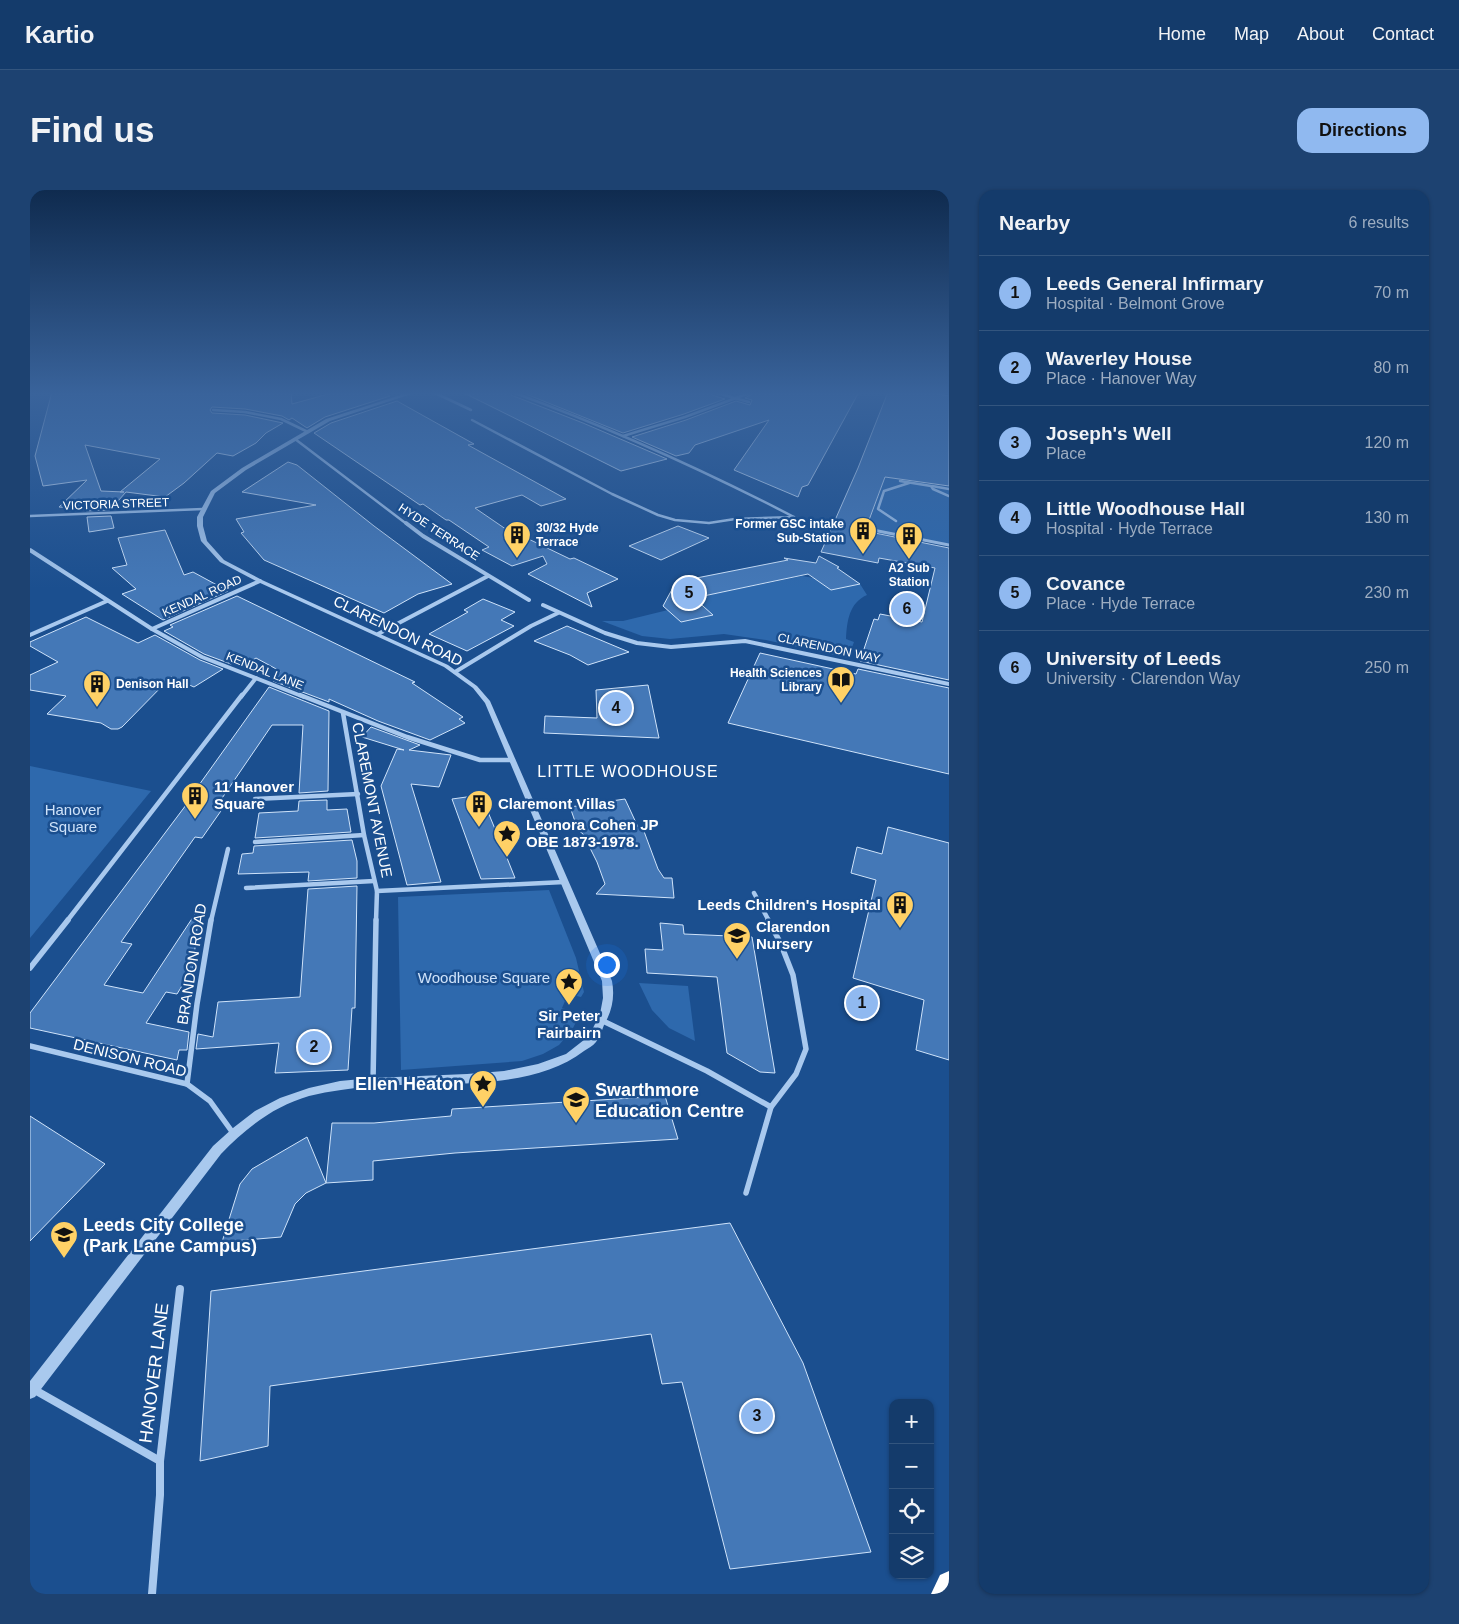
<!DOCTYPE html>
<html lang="en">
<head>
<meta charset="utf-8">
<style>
	:root { --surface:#143b6b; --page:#1d4271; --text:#f1f3f6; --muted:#9dadc1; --line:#33557e; --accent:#90b9f0 }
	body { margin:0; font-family:Arial,sans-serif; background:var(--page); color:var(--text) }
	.controls { position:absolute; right:15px; bottom:15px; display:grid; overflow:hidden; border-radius:10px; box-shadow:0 1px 4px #0004 }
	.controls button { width:45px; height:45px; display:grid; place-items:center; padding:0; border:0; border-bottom:1px solid var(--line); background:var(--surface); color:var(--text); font:25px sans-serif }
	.you { position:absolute; left:576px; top:774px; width:18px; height:18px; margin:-12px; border:4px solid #fff; border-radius:50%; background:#1a73e8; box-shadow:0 0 0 8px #1a73e833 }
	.badge { display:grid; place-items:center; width:32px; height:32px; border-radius:50%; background:var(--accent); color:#111; font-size:16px; font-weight:700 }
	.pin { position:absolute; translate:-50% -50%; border:2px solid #fff; box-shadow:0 1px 5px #0006 }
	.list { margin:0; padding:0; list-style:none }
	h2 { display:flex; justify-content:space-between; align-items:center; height:65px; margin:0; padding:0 20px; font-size:21px }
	h2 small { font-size:16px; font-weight:400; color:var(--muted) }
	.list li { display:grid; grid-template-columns:32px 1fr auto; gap:15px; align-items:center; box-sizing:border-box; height:75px; padding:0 20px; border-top:1px solid var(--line) }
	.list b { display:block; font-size:19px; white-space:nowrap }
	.list p { margin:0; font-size:16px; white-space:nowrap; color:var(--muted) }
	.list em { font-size:16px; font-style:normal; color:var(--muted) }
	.icon { flex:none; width:28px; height:28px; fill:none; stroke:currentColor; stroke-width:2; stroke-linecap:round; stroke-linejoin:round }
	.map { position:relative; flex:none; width:919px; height:1404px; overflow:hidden; border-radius:15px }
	header { display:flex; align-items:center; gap:30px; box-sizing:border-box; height:70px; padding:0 25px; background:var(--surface); border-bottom:1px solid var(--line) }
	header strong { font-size:24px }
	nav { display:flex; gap:28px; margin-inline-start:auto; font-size:18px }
	.intro { display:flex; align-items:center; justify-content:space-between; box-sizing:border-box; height:120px; padding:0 30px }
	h1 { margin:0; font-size:35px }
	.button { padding:12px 22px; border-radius:15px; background:var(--accent); color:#111; font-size:18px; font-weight:700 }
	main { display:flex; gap:30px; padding:0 30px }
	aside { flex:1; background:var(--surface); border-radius:15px; box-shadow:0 1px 4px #0004 }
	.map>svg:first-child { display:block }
</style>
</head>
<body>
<header>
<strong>Kartio</strong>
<nav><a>Home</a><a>Map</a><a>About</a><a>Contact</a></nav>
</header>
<div class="intro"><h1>Find us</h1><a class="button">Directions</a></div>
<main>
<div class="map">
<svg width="919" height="1404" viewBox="0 0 919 1404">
	<rect width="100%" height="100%" fill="#1b4f8f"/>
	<g fill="#2e69ad">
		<path d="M855 287 919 297V355L836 341Z"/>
		<path d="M772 386 784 388 801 400 830 394 837 405C819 413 817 431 816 449L824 452 818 468 736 450 694 444 640 449 612 446 572 431H593L638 420 651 432 683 425 668 412 670 407Z"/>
		<path d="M0 576 121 601 0 748Z"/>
		<path d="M519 700 546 768 554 802 551 807 538 804 532 818 547 822 548 828 542 840 529 855 513 864 492 871 371 880 368 707Z"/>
		<path d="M609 793 658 796 665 851 639 838 622 820Z"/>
	</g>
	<g fill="#4478b7" stroke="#cfe3fa" fill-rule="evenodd">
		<path d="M22 202H261L262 214 302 203 353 202 360 206 295 227 277 238 262 228 259 230 252 226 215 219 182 217 180 220 182 223 215 225 253 233 236 243 226 253 203 266 187 263 154 293 135 307 96 302 80 320 56 321 55 319 29 317 57 290 13 296 5 266ZM55 255 130 269 90 302H94L71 301Z"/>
		<path d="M432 202H479L481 205 553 233 637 269 591 281Z"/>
		<path d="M491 202H680L682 205 695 209 654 224 593 243Z"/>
		<path d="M725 202H829L778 295 772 297 768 307 704 280 739 230 665 255 659 263 646 266 602 247 656 230 706 211 720 215 722 210 715 208Z"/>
		<path d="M858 202H896L919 206V296L855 287 835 341 919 358V490L830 471 844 429 848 430 850 424 892 432 905 378 849 368 848 373 791 362 828 278Z"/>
		<path d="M367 211 444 254 438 255 536 309 511 316 492 305 445 318 483 344 486 343 540 369 544 368 588 389 557 403 562 417 498 384 517 374 513 366 482 376 452 360 459 357 419 330H416L393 314 390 315 284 243 301 233Z"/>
		<path d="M258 272 267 275 344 336 422 394 388 404 354 423 234 370 211 343 214 342 206 329 286 315 212 302Z"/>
		<path d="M81 326 84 338 59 342 57 327Z"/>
		<path d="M648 336 679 348 631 370 599 356Z"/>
		<path d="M135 340 154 385 163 382 198 401 133 430 92 404 106 399 82 378 97 375 88 348Z"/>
		<path d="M789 366 809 377 807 378 830 394 801 400 778 384 664 408 683 425 651 432 633 416 646 392 758 370 754 368 786 373Z"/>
		<path d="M207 406 385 492 382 493 433 527 429 529 435 533 400 550 348 531 299 509V512L243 491 250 481 226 468 218 473 210 469 201 474 174 464 134 441 143 437 140 435Z"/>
		<path d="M453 409 485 422 471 430 484 436 437 461 399 444 438 422 434 420Z"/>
		<path d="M56 427 108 453 125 445 170 470 193 479 164 497 141 487 92 537 88 539H81L71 533 17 524 36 506 0 500V485L28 472 0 456V452Z"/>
		<path d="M537 436 599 462 558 475 540 465 504 451Z"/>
		<path d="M730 463 826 484 828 479 919 498V584L698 533Z"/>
		<path d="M618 495 629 548 514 543 515 526 567 528 566 500Z"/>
		<path d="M239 497 299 521 298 601 269 603 273 535H242L186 617 193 618 172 648 165 647 91 752 102 754 74 795 113 803 169 718 163 778 147 804 136 802 116 833 159 842 157 860H149L147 870 0 838V823L171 595H169Z"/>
		<path d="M341 537 390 555 379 560 421 565 409 597 381 594 411 692 377 695 351 596 367 559 374 560 332 547Z"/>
		<path d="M451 605 477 668 485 688 451 689 422 609Z"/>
		<path d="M595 609 608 637 612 636 628 679 634 688H642L644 708 566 704 575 694 567 672 553 644 548 640 540 617Z"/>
		<path d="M297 610V620L317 619 321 642 225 648 229 623 268 621 269 611Z"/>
		<path d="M858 637 919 653V870L886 860 894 810 823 788 846 690 821 683 827 657 852 664Z"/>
		<path d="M322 650 327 671V688L278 691 279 682 208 684 212 664 223 663 224 656Z"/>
		<path d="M327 696 325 818H322L318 880 245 883 249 853 166 859 168 844 183 847 188 812 270 807 278 699Z"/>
		<path d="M630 733 653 735 654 744 722 747 745 883 730 882 697 863 687 787 617 783 615 759 633 760Z"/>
		<path d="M635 906 648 949 425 963 343 971V990L296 993 302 933H344L421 926 422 919Z"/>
		<path d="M0 926 75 974 0 1051Z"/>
		<path d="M277 947 296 993 276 1003 265 1014 251 1047 192 1052 210 994 222 979Z"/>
		<path d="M700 1033 773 1173 841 1362 700 1379 652 1192 632 1194 621 1144 240 1196 238 1256 170 1271 181 1101Z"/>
	</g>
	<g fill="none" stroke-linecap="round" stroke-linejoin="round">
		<g stroke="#a9c9ee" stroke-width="2.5">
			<path d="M870 291 901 296 903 299 919 306"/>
			<path d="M902 296 919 299"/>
			<path d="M866 331 848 319 854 301 879 293"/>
		</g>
		<path stroke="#a9c9ee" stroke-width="3" d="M843 340 919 355"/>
		<g stroke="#a9c9ee" stroke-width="2.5">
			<path d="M369 202 376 205"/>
			<path d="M403 202 441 220"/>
			<path d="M482 202C578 237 673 280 764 327"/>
			<path d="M683 202 719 212"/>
			<path d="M183 220 215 222 251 229 278 242"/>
			<path d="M442 230 582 304 628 325 645 330 679 333 705 329 764 327"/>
			<path d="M593 246 655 227 722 202"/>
			<path d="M265 249 378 335"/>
			<path d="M0 326 173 319"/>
		</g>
		<g stroke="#a9c9ee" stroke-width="4">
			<path d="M376 333 393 346 499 410"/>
			<path d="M0 360 122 439 172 467 274 507"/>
			<path d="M513 415 575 443 607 453 641 457 715 451 919 494"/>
			<path d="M122 439 230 391"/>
			<path d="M348 444 458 386"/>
			<path d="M0 445 77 411"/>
			<path d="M425 482 501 436 528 423"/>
			<path d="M211 507 226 488"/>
		</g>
		<g stroke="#a9c9ee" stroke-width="4.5">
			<path d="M270 505 377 547 450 570H483"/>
			<path d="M313 523 334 645 347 701"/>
			<path d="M225 609 328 604"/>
			<path d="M225 652 334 645"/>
			<path d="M216 698 344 691"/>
			<path d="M724 703 739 731"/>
			<path d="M37 731 212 505"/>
			<path d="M181 731 198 659"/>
			<path d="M346 731 347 701 534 692"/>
		</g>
		<g stroke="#a9c9ee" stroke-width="5.5">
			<path d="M0 778 38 730"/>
			<path d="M573 831 677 881 741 917"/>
			<path d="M0 856 157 894 180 911 203 943"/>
			<path d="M343 892 346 730"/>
			<path d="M157 894 167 814 181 730"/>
			<path d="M716 1003 741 917 766 884 776 859 763 785 750 752 738 730"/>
		</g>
		<g stroke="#a9c9ee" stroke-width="8">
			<path d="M3 1199 130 1271V1305L122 1404"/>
			<path d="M130 1271 150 1099"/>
		</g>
		<path fill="#a9c9ee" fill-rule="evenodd" d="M380 202H387L300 231 216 280 185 303 173 327V336L177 351 194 370 232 390 418 475 447 496 460 511 582 791C585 807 582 821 574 835 572 840 570 847 566 852 563 856 558 858 554 861 502 902 406 892 343 896 322 898 300 901 279 906 244 916 216 938 191 964L5 1207 0 1209V1191L183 956 203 938 225 921 250 908 279 898 310 891 342 888 437 884 474 881 508 874 536 864 559 846 570 824 573 808 572 791 455 513 443 498 414 477 228 392 190 372 171 351 167 336V327L181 301 212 278 296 229Z"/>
		<path fill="#fff" fill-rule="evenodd" d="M919 1381V1404H901L910 1385Z"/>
	</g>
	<linearGradient id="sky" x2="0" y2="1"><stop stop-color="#0f2b4f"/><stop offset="0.51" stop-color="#39639b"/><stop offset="1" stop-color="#39639b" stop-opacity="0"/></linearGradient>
	<rect width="919" height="399" fill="url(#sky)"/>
	<defs>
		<symbol id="building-pin" viewBox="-11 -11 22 30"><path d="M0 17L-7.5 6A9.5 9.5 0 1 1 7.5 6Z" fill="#ffd166" stroke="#1b4f8f"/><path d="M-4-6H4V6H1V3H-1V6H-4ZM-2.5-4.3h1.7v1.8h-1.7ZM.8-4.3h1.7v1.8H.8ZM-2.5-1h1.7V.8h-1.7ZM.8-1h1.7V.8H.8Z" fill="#111"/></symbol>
		<symbol id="library-pin" viewBox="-11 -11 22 30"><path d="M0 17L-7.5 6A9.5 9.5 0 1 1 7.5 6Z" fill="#ffd166" stroke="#1b4f8f"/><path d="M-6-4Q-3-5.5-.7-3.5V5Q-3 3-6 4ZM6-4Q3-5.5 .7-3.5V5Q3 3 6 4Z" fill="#111"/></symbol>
		<symbol id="sight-pin" viewBox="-11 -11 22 30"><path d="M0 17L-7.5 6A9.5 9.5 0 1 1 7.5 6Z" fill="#ffd166" stroke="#1b4f8f"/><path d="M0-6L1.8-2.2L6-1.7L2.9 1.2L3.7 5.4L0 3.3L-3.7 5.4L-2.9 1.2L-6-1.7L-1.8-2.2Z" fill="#111"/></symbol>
		<symbol id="school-pin" viewBox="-11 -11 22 30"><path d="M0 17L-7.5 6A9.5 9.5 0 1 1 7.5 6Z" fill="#ffd166" stroke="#1b4f8f"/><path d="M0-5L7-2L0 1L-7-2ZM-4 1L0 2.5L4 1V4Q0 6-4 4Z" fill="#111"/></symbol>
		<symbol id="university-pin" viewBox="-11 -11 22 30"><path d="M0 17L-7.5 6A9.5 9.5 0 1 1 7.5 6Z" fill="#ffd166" stroke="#1b4f8f"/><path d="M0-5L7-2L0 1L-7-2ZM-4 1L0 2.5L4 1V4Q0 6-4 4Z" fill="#111"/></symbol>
	</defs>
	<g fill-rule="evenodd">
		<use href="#building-pin" x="817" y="325" width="32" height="43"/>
		<use href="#building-pin" x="471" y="329" width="32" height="43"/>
		<use href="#building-pin" x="863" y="330" width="32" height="43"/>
		<use href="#library-pin" x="795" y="474" width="32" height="43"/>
		<use href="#building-pin" x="51" y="478" width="32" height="43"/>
		<use href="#building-pin" x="149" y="590" width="32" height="43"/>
		<use href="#building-pin" x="433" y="598" width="32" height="43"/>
		<use href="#sight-pin" x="461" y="628" width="32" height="43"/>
		<use href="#building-pin" x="854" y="699" width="32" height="43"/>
		<use href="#school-pin" x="691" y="730" width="32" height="43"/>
		<use href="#sight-pin" x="523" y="776" width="32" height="43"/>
		<use href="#sight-pin" x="437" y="878" width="32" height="43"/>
		<use href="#university-pin" x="530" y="894" width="32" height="43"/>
		<use href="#university-pin" x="18" y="1029" width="32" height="43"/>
	</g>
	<g text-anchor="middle" stroke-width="5" stroke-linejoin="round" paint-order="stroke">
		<g font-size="12" fill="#fff" stroke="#1b4f8f">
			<text transform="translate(86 314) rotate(-2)" y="4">VICTORIA STREET</text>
			<text transform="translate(409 342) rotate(33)" y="4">HYDE TERRACE</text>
			<text transform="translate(172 406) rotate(-24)" y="4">KENDAL ROAD</text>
			<text transform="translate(799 458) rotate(12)" y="4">CLARENDON WAY</text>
			<text transform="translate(235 481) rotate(22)" y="4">KENDAL LANE</text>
		</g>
		<g font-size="12" font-weight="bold" fill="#fff" stroke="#1b4f8f" text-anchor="end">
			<text x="814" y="338">Former GSC intake<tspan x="814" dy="14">Sub-Station</tspan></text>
			<text x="506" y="342" text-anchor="start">30/32 Hyde<tspan x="506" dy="14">Terrace</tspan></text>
			<text x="879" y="382" text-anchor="middle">A2 Sub<tspan x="879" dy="14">Station</tspan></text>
			<text x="792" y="487">Health Sciences<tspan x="792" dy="14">Library</tspan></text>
			<text x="86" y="498" text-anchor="start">Denison Hall</text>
		</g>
		<g font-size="15" fill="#fff" stroke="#1b4f8f">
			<text transform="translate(368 441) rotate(26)" y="5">CLARENDON ROAD</text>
			<text transform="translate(342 610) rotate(79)" y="5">CLAREMONT AVENUE</text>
			<text transform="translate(162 774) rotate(-81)" y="5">BRANDON ROAD</text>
			<text transform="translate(100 868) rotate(14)" y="5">DENISON ROAD</text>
		</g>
		<g font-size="15" font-weight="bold" fill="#fff" stroke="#1b4f8f" text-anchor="start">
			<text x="184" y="602">11 Hanover<tspan x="184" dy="17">Square</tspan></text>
			<text x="468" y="619">Claremont Villas</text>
			<text x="496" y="640">Leonora Cohen JP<tspan x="496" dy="17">OBE 1873-1978.</tspan></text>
			<text x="851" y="720" text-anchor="end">Leeds Children's Hospital</text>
			<text x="726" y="742">Clarendon<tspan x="726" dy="17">Nursery</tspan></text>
			<text x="539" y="831" text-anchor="middle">Sir Peter<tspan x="539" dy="17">Fairbairn</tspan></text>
		</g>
		<g font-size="15" fill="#cfe3fa" stroke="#1b4f8f">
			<text x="43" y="625">Hanover<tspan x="43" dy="17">Square</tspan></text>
			<text x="454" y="793">Woodhouse Square</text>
		</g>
		<g font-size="16" letter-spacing="1" fill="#fff" stroke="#1b4f8f">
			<text x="598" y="587">LITTLE WOODHOUSE</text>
		</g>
		<g font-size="18" font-weight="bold" fill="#fff" stroke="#1b4f8f" text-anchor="start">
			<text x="434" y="900" text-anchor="end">Ellen Heaton</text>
			<text x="565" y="906">Swarthmore<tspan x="565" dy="21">Education Centre</tspan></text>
			<text x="53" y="1041">Leeds City College<tspan x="53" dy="21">(Park Lane Campus)</tspan></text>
		</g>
		<g font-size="18" fill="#fff" stroke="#1b4f8f">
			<text transform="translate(124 1183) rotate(-83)" y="6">HANOVER LANE</text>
		</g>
	</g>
</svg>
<div class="controls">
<button>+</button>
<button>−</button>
<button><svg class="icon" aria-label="locate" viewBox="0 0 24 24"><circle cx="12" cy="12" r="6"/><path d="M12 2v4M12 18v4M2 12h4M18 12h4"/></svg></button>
<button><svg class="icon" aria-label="layers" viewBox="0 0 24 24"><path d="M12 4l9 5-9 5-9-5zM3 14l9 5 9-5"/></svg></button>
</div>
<div class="you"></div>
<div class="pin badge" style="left:832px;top:813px">1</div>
<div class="pin badge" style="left:284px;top:857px">2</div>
<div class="pin badge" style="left:727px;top:1226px">3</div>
<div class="pin badge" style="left:586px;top:518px">4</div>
<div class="pin badge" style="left:659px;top:403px">5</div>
<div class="pin badge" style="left:877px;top:419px">6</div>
</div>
<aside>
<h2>Nearby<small>6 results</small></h2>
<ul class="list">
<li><span class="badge">1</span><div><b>Leeds General Infirmary</b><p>Hospital · Belmont Grove</p></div><em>70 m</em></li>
<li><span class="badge">2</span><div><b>Waverley House</b><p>Place · Hanover Way</p></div><em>80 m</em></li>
<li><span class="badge">3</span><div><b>Joseph's Well</b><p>Place</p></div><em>120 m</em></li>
<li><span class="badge">4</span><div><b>Little Woodhouse Hall</b><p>Hospital · Hyde Terrace</p></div><em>130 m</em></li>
<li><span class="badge">5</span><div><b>Covance</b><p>Place · Hyde Terrace</p></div><em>230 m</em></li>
<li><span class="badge">6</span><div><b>University of Leeds</b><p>University · Clarendon Way</p></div><em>250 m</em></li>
</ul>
</aside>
</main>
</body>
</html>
